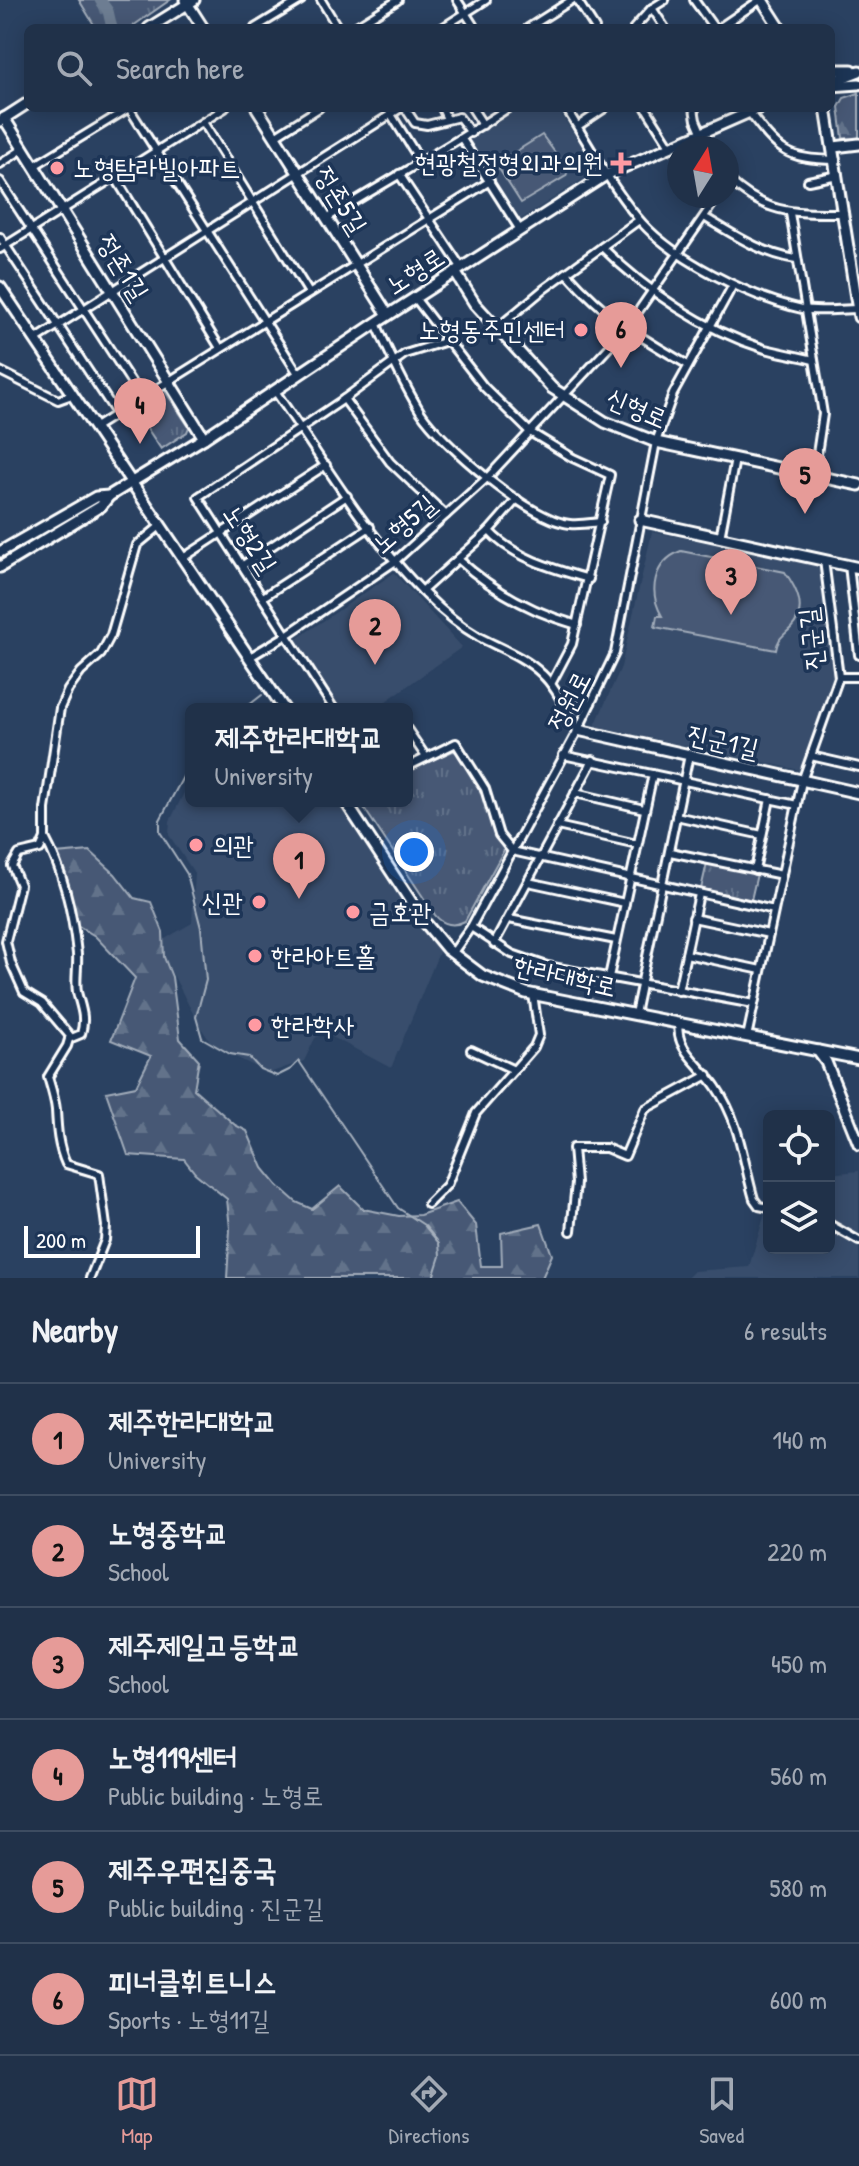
<!DOCTYPE html>
<html lang="en">
<head>
<meta charset="utf-8">
<style>
	:root { --surface:#203149; --page:#2d3d53; --text:#f1f3f6; --muted:#a2a9b4; --line:#3d4c61; --accent:#e69b98 }
	body { margin:0; font-family:"Patrick Hand","Poor Story",sans-serif; background:var(--page); color:var(--text) }
	.controls { position:absolute; right:24px; bottom:24px; display:grid; overflow:hidden; border-radius:12px; box-shadow:0 4px 20px #0003 }
	.controls button { width:72px; height:72px; display:grid; place-items:center; padding:0; border:0; border-bottom:2px solid var(--line); background:var(--surface); color:var(--text); font:40px sans-serif }
	.compass { position:absolute; left:667px; top:136px; width:72px; height:72px; border-radius:50%; background:var(--surface); box-shadow:0 4px 20px #0003; rotate:11deg }
	.scale { position:absolute; left:24px; bottom:20px; width:176px; box-sizing:border-box; padding-left:8px; border:4px solid #fff; border-top:0; font-size:22px; line-height:28px; white-space:nowrap; color:#fff; -webkit-text-stroke:6px #1d3557; paint-order:stroke }
	.you { position:absolute; left:414px; top:852px; width:28px; height:28px; margin:-20px; border:6px solid #fff; border-radius:50%; background:#1a73e8; box-shadow:0 0 0 12px #1a73e833 }
	.badge { display:grid; place-items:center; width:52px; height:52px; border-radius:50%; background:var(--accent); color:#111; font-size:26px; font-weight:700 }
	.pin { position:absolute; translate:-50% -66px; filter:drop-shadow(0 2px 4px #0008) }
	.pin::after { content:''; position:absolute; top:42px; width:28px; height:24px; background:inherit; clip-path:polygon(0 0,100% 0,50% 100%) }
	.popup { position:absolute; left:185px; top:703px; width:228px; height:104px; box-sizing:border-box; display:grid; place-content:center; border-radius:12px; background:var(--surface); filter:drop-shadow(0 2px 6px #0005); font-size:26px; white-space:nowrap; color:var(--muted) }
	.popup b { font-size:30px; color:var(--text) }
	.popup::after { content:''; position:absolute; left:50%; top:100%; margin-left:-16px; border:16px solid transparent; border-top-color:var(--surface) }
	.list { margin:0; padding:0; list-style:none }
	h2 { display:flex; justify-content:space-between; align-items:center; height:104px; margin:0; padding:0 32px; font-size:34px }
	h2 small { font-size:26px; font-weight:400; color:var(--muted) }
	.list li { display:grid; grid-template-columns:52px 1fr auto; gap:24px; align-items:center; box-sizing:border-box; height:112px; padding:0 32px; border-top:2px solid var(--line) }
	.list b { display:block; font-size:30px; white-space:nowrap }
	.list p { margin:0; font-size:26px; white-space:nowrap; color:var(--muted) }
	.list em { font-size:26px; font-style:normal; color:var(--muted) }
	.icon { flex:none; width:44px; height:44px; fill:none; stroke:currentColor; stroke-width:2; stroke-linecap:round; stroke-linejoin:round }
	.map { position:relative; flex:none; width:859px; height:1278px; overflow:hidden }
	.search { position:absolute; background:var(--surface); box-shadow:0 4px 20px #0003; left:24px; right:24px; top:24px; height:88px; display:flex; align-items:center; gap:20px; box-sizing:border-box; padding:0 28px; border-radius:12px; color:var(--muted); font-size:30px }
	.sheet { height:776px; background:var(--surface) }
	nav { display:flex; justify-content:space-around; align-items:center; box-sizing:border-box; height:112px; border-top:2px solid var(--line); background:var(--surface); font-size:22px; color:var(--muted) }
	nav a { display:grid; justify-items:center; gap:4px }
	nav .on { color:var(--accent) }
	.map>svg:first-child { display:block }
</style>
</head>
<body>
<div class="map">
<svg width="859" height="1278" viewBox="0 0 859 1278">
	<defs>
		<pattern id="forest-firs" width="22" height="20" patternUnits="userSpaceOnUse" patternTransform="scale(2)"><rect width="22" height="20" fill="#465975"/><path d="M5 1l3.5 6h-7zM16 11l3.5 6h-7z" fill="#62728a"/></pattern>
		<pattern id="park-tufts" width="24" height="20" patternUnits="userSpaceOnUse" patternTransform="scale(2)"><rect width="24" height="20" fill="#465975"/><path d="M3 7l-1-3M5 7V3M7 7l1-3M15 17l-1-3M17 17v-4M19 17l1-3" fill="none" stroke="#62728a"/></pattern>
	</defs>
	<rect width="100%" height="100%" fill="#2a4161"/>
	<filter id="ink" filterUnits="userSpaceOnUse"><feTurbulence type="fractalNoise" baseFrequency=".0125" numOctaves="2"/><feDisplacementMap in="SourceGraphic" scale="16" xChannelSelector="R" yChannelSelector="G"/><feConvolveMatrix kernelMatrix="1 2 1 2 8 2 1 2 1" color-interpolation-filters="sRGB"/></filter>
	<g filter="url(#ink)">
		<g fill="#394e6c">
			<path d="M518 108H557L597 170 521 219 469 140Z"/>
			<path d="M652 532 822 564 836 679 804 771 595 726 621 667Z"/>
			<path d="M394 573 462 647 375 709H341L295 640Z"/>
			<path d="M191 779V801H339L440 950 391 1068 325 1033 315 1038 304 1061 269 1073 214 1047 199 1025 164 957 165 939 192 923 195 874 169 835 170 821Z"/>
			<path d="M859 1171V1278H687L694 1271 749 1267 769 1200V1248H829V1174Z"/>
		</g>
		<g fill="#465975" stroke="#a2acba" stroke-width="2">
			<path d="M542 135 568 170 566 176 521 203 496 164Z"/>
			<path d="M681 551 785 572C797 589 808 610 791 628 783 636 778 638 776 650L655 627 657 616H662C648 592 653 562 681 551Z"/>
		</g>
		<g fill="url(#forest-firs)" stroke="#a2acba" stroke-width="2">
			<path d="M859 93V139L843 138 839 107 844 98Z"/>
			<path d="M90 851 115 874 134 898 151 902 163 932 164 957 172 977 180 1039 199 1060 194 1089 235 1125 247 1131 263 1168 277 1185 296 1202 312 1209 340 1186 363 1209 399 1216 420 1215 457 1202 476 1225 481 1266H502L501 1233 541 1224 552 1255 542 1278H227L230 1229 227 1199 195 1173 184 1159 128 1155 106 1092 136 1086 151 1056 111 1040 135 978 95 936 77 925 56 854Z"/>
		</g>
		<g fill="url(#park-tufts)" stroke="#a2acba" stroke-width="2">
			<path d="M79 0H170L130 28H96Z"/>
			<path d="M160 389 165 391 189 427 187 432 161 449 133 407Z"/>
			<path d="M453 751 460 752 480 787 498 839 504 850 465 921C454 927 443 925 435 915L360 802 407 801V771Z"/>
			<path d="M707 863 757 874 751 900 701 889Z"/>
		</g>
		<g fill="none" stroke-linecap="round" stroke-linejoin="round">
			<g stroke="#a7b1be" stroke-width="2">
				<path d="M244 709 262 695"/>
				<path d="M191 762 160 820V832L187 874 201 928 206 980 196 1017 202 1038 230 1054 249 1057 260 1069 277 1076 291 1069 299 1061 398 1208 424 1225 439 1243 440 1256 433 1278"/>
			</g>
			<path stroke="#6d7d92" stroke-width="11" d="M100 0 108 11 112 28"/>
			<defs>
				<g id="street">
					<path d="M321 0 338 28"/>
					<path d="M457 0 475 28"/>
					<path d="M577 0 595 28"/>
					<path d="M694 0 714 28"/>
					<path d="M652 8 665 28"/>
					<path d="M255 28 301 0"/>
					<path d="M353 28 398 0"/>
					<path d="M442 28 486 0"/>
					<path d="M528 28 572 0"/>
					<path d="M634 28 652 8 665 0"/>
					<path d="M719 28 760 0"/>
					<path d="M129 108 299 375"/>
					<path d="M387 108 422 164"/>
					<path d="M405 108 415 123 427 125 459 117 471 133"/>
					<path d="M442 108 447 119"/>
					<path d="M472 108 483 125"/>
					<path d="M566 108C589 145 609 183 637 217 671 259 750 297 802 309 819 312 840 309 858 309"/>
					<path d="M646 108 670 146"/>
					<path d="M694 108 696 120 708 148"/>
					<path d="M749 112C779 151 785 159 836 160"/>
					<path d="M203 122 309 293"/>
					<path d="M578 126 605 108"/>
					<path d="M275 136 319 108"/>
					<path d="M462 139 520 230"/>
					<path d="M0 164 23 149"/>
					<path d="M34 166 129 108"/>
					<path d="M399 174 461 267"/>
					<path d="M115 177 220 348"/>
					<path d="M727 178C766 215 793 213 844 213"/>
					<path d="M0 181 141 397"/>
					<path d="M808 181 838 175"/>
					<path d="M790 213 823 414 814 474"/>
					<path d="M704 217C733 234 762 254 796 259"/>
					<path d="M327 218C387 181 449 147 508 108"/>
					<path d="M0 237 116 413"/>
					<path d="M602 247C647 292 704 330 765 349 781 353 798 356 814 360"/>
					<path d="M0 249 225 108"/>
					<path d="M567 273C606 317 638 336 688 365"/>
					<path d="M415 298 484 387 530 432 573 458 610 475 572 644 551 684"/>
					<path d="M376 323C389 353 403 383 420 411 441 444 531 521 570 524 580 525 591 523 601 522"/>
					<path d="M496 329 544 289 639 220"/>
					<path d="M35 340 401 108"/>
					<path d="M0 371 58 400 72 395"/>
					<path d="M275 391C322 459 368 538 427 596 443 612 460 626 479 637 500 648 525 657 542 674 558 689 566 712 578 730"/>
					<path d="M344 399 390 462 446 515"/>
					<path d="M94 428 490 181"/>
					<path d="M489 531C514 558 554 569 589 579"/>
					<path d="M720 538 735 459"/>
					<path d="M183 558 326 465"/>
					<path d="M458 559C493 591 531 612 577 625"/>
					<path d="M243 565 347 496"/>
					<path d="M849 565 859 655"/>
					<path d="M422 591 489 531 517 499"/>
					<path d="M263 597 370 527"/>
					<path d="M250 657 285 636 394 562 488 477 626 329 718 196"/>
					<path d="M839 677H859"/>
					<path d="M561 703 579 707 591 703"/>
					<path d="M334 709 198 497 344 399 405 354 447 341"/>
					<path d="M407 729 426 757"/>
					<path d="M563 755 797 805"/>
					<path d="M811 756 859 767"/>
					<path d="M407 767 456 743 485 789 499 835 512 851 774 910"/>
					<path d="M575 793 644 809"/>
					<path d="M676 816 762 835"/>
					<path d="M557 826 637 844"/>
					<path d="M45 838C64 873 73 914 77 954 78 966 75 980 77 992 81 1008 86 1017 81 1034L69 1039"/>
					<path d="M670 852 782 875"/>
					<path d="M755 870 770 799"/>
					<path d="M528 882 625 903"/>
					<path d="M693 918 769 934"/>
					<path d="M509 919 616 940"/>
					<path d="M471 927 512 954 547 966 754 1004"/>
					<path d="M494 944 593 760"/>
					<path d="M452 954 471 927 578 730 615 653 656 442 673 394 733 285"/>
					<path d="M686 954 761 970"/>
					<path d="M609 977 653 774"/>
					<path d="M678 991 699 894"/>
					<path d="M635 1014 689 755"/>
					<path d="M679 1024C674 1049 703 1067 716 1087 741 1124 742 1158 754 1199L759 1206 769 1208"/>
					<path d="M747 1037 802 781 839 677 824 560"/>
					<path d="M471 1050 514 1070 534 1047 539 1035 533 994"/>
					<path d="M428 1204 447 1185 476 1113 514 1070"/>
					<path d="M829 1224 859 1241"/>
					<path d="M571 1231 576 1183 573 1148H606L625 1156 645 1109 708 1075"/>
					<path d="M90 1278 105 1240 106 1226 99 1174 66 1164C58 1146 57 1130 56 1110 55 1099 51 1087 48 1077L67 1046 70 1036 42 1003 24 992 11 963 6 941 20 885 12 866 19 854 40 849 45 838V809L60 708 68 690 81 672 101 654 111 635 137 545 160 526"/>
				</g>
				<g id="secondary">
					<path d="M185 0 203 28"/>
					<path d="M762 0 780 28"/>
					<path d="M149 28 194 0"/>
					<path d="M831 70H852"/>
					<path d="M831 82 859 71"/>
					<path d="M831 86 859 84"/>
					<path d="M257 108 388 315"/>
					<path d="M826 108 859 317"/>
					<path d="M4 118 204 438"/>
					<path d="M0 121 28 103"/>
					<path d="M834 147 859 144"/>
					<path d="M455 272 475 304 552 388 605 422 656 442 859 485"/>
					<path d="M0 287 284 709"/>
					<path d="M640 520 859 568"/>
					<path d="M0 552 96 497 109 496"/>
					<path d="M0 567 101 506 109 496 204 438 376 323 606 175 759 108"/>
					<path d="M578 730 859 793"/>
					<path d="M345 801 423 920 447 949 483 976 526 993 859 1059"/>
					<path d="M818 1051 826 1062 859 1144"/>
				</g>
			</defs>
			<use href="#street" stroke="#fff" stroke-width="12"/>
			<use href="#secondary" stroke="#fff" stroke-width="15"/>
			<use href="#street" stroke="#1d3557" stroke-width="6"/>
			<use href="#secondary" stroke="#1d3557" stroke-width="9"/>
		</g>
	</g>
	<g fill="#ff9aa2" stroke="#1d3557" stroke-width="3">
		<path d="M617 151h8v8h8v8h-8v8h-8v-8h-8v-8h8z"/>
		<circle cx="57" cy="168" r="8"/>
		<circle cx="581" cy="330" r="8"/>
		<circle cx="196" cy="845" r="8"/>
		<circle cx="259" cy="902" r="8"/>
		<circle cx="353" cy="912" r="8"/>
		<circle cx="255" cy="956" r="8"/>
		<circle cx="255" cy="1025" r="8"/>
	</g>
	<g text-anchor="middle" stroke-width="7" stroke-linejoin="round" paint-order="stroke">
		<g font-size="26" fill="#fff" stroke="#1d3557" text-anchor="start">
			<text x="603" y="172" text-anchor="end">현광철정형외과의원</text>
			<text x="73" y="177">노형탐라빌아파트</text>
			<text x="565" y="339" text-anchor="end">노형동주민센터</text>
			<text x="212" y="854">의관</text>
			<text x="243" y="911" text-anchor="end">신관</text>
			<text x="369" y="921">금호관</text>
			<text x="271" y="965">한라아트홀</text>
			<text x="271" y="1034">한라학사</text>
		</g>
		<g font-size="26" fill="#fff" stroke="#1d3557">
			<text transform="translate(341 200) rotate(58)" y="9">정존5길</text>
			<text transform="translate(123 267) rotate(58)" y="9">정존1길</text>
			<text transform="translate(415 271) rotate(-33)" y="9">노형로</text>
			<text transform="translate(637 408) rotate(23)" y="9">신형로</text>
			<text transform="translate(404 524) rotate(-41)" y="9">노형5길</text>
			<text transform="translate(250 539) rotate(57)" y="9">노형2길</text>
			<text transform="translate(811 639) rotate(-96)" y="9">진군길</text>
			<text transform="translate(569 701) rotate(-63)" y="9">정원로</text>
			<text transform="translate(723 741) rotate(13)" y="9">진군1길</text>
			<text transform="translate(565 976) rotate(13)" y="9">한라대학로</text>
		</g>
	</g>
</svg>
<div class="controls">
<button><svg class="icon" aria-label="locate" viewBox="0 0 24 24"><circle cx="12" cy="12" r="6"/><path d="M12 2v4M12 18v4M2 12h4M18 12h4"/></svg></button>
<button><svg class="icon" aria-label="layers" viewBox="0 0 24 24"><path d="M12 4l9 5-9 5-9-5zM3 14l9 5 9-5"/></svg></button>
</div>
<svg class="compass" viewBox="-18 -18 36 36"><path d="M0-13l5 13h-10z" fill="#e53935"/><path d="M0 13l5-13h-10z" fill="#a2a9b4"/></svg>
<div class="scale">200 m</div>
<div class="you"></div>
<div class="pin badge" style="left:299px;top:899px">1</div>
<div class="popup"><b>제주한라대학교</b>University</div>
<div class="pin badge" style="left:375px;top:665px">2</div>
<div class="pin badge" style="left:731px;top:615px">3</div>
<div class="pin badge" style="left:140px;top:444px">4</div>
<div class="pin badge" style="left:805px;top:514px">5</div>
<div class="pin badge" style="left:621px;top:368px">6</div>
<div class="search"><svg class="icon" aria-label="search" viewBox="0 0 24 24"><circle cx="10" cy="10" r="6"/><path d="M15 15l6 6"/></svg>Search here</div>
</div>
<section class="sheet">
<h2>Nearby<small>6 results</small></h2>
<ul class="list">
<li><span class="badge">1</span><div><b>제주한라대학교</b><p>University</p></div><em>140 m</em></li>
<li><span class="badge">2</span><div><b>노형중학교</b><p>School</p></div><em>220 m</em></li>
<li><span class="badge">3</span><div><b>제주제일고등학교</b><p>School</p></div><em>450 m</em></li>
<li><span class="badge">4</span><div><b>노형119센터</b><p>Public building · 노형로</p></div><em>560 m</em></li>
<li><span class="badge">5</span><div><b>제주우편집중국</b><p>Public building · 진군길</p></div><em>580 m</em></li>
<li><span class="badge">6</span><div><b>피너클휘트니스</b><p>Sports · 노형11길</p></div><em>600 m</em></li>
</ul>
</section>
<nav>
<a class="on"><svg class="icon" aria-label="map" viewBox="0 0 24 24"><path d="M3 6l6-2 6 2 6-2v14l-6 2-6-2-6 2zM9 4v14M15 6v14"/></svg>Map</a>
<a><svg class="icon" aria-label="directions" viewBox="0 0 24 24"><path d="M12 3l9 9-9 9-9-9zM9 14v-3h6M13 9l2 2-2 2"/></svg>Directions</a>
<a><svg class="icon" aria-label="saved" viewBox="0 0 24 24"><path d="M7 4h10v16l-5-4-5 4z"/></svg>Saved</a>
</nav>
</body>
</html>
